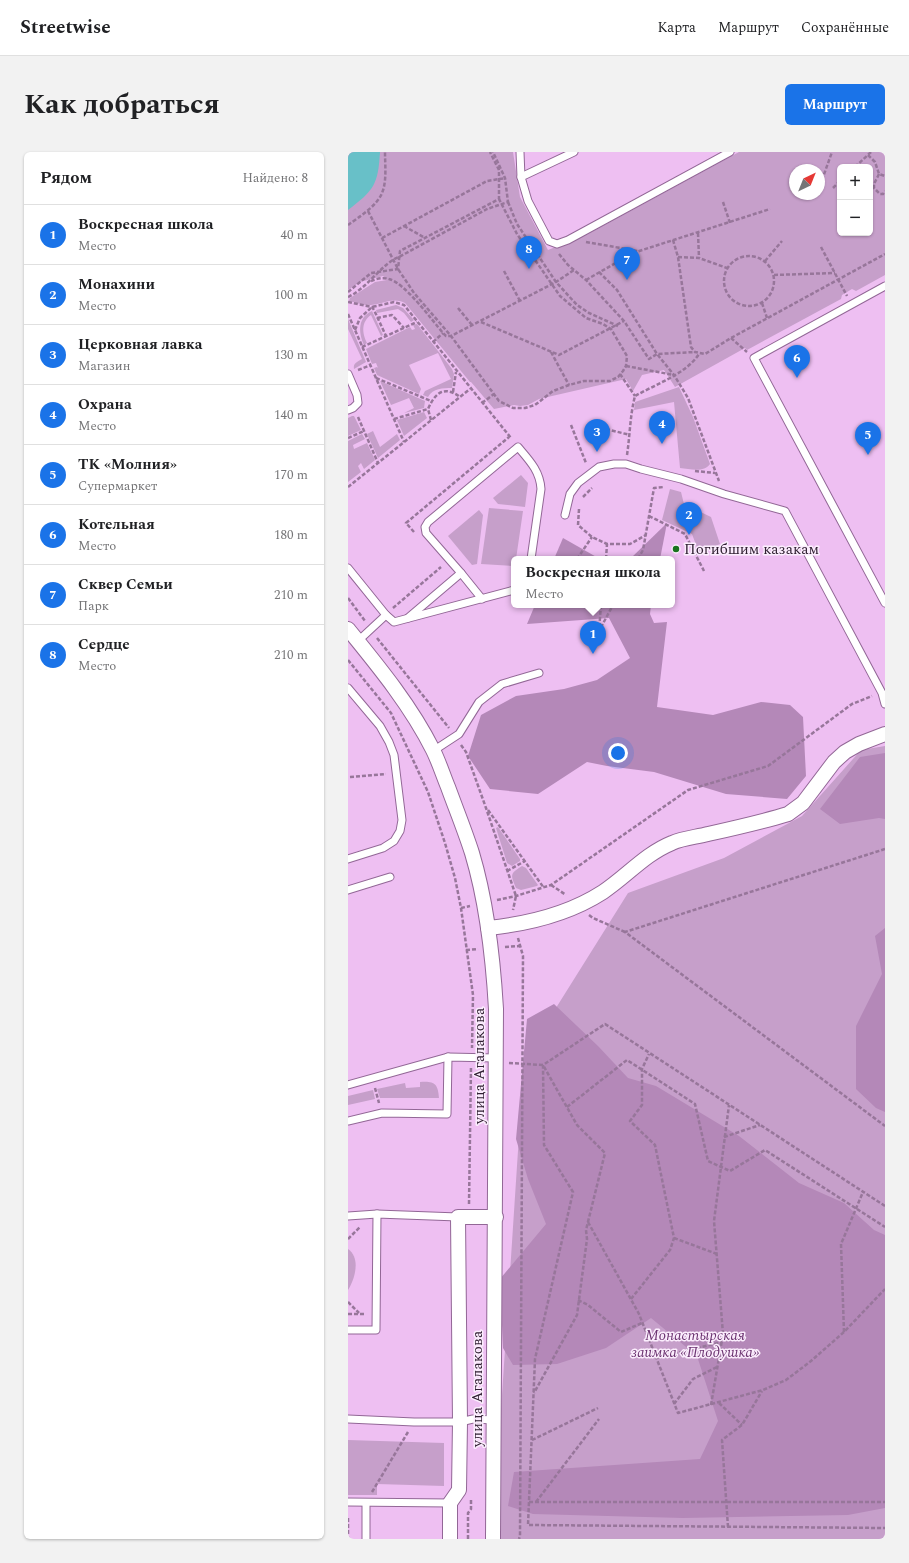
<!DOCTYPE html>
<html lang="ru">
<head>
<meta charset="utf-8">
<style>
	:root { --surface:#fff; --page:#f2f2f2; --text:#202124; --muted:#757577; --line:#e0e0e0; --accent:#1a73e8 }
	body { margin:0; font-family:Spectral,serif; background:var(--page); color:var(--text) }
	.controls { position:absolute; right:12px; top:12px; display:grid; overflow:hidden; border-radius:6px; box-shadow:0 1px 3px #0004 }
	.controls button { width:36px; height:36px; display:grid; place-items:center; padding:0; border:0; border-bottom:1px solid var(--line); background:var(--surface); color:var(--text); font:20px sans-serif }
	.compass { position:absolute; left:441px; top:12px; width:36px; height:36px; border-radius:50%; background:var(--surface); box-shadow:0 1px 3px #0004; rotate:43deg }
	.you { position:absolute; left:270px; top:601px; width:14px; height:14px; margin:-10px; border:3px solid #fff; border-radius:50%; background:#1a73e8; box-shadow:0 0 0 6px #1a73e833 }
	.badge { display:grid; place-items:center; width:26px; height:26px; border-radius:50%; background:var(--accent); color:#fff; font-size:13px; font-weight:700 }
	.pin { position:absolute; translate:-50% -33px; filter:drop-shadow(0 1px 2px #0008) }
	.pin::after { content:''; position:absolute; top:21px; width:14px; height:12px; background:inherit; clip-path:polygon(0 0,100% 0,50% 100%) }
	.popup { position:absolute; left:163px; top:404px; width:164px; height:52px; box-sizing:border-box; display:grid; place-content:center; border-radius:6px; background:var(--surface); filter:drop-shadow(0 1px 3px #0005); font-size:13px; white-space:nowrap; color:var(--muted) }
	.popup b { font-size:15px; color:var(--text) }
	.popup::after { content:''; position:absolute; left:50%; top:100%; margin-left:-8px; border:8px solid transparent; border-top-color:var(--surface) }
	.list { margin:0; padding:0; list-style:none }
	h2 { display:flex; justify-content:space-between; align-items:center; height:52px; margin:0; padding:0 16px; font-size:17px }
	h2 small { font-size:13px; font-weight:400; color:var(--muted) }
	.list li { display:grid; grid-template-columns:26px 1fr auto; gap:12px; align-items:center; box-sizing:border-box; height:60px; padding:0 16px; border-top:1px solid var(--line) }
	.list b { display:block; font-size:15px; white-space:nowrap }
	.list p { margin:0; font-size:13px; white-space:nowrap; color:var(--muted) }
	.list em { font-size:13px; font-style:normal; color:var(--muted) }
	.map { position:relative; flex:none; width:537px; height:1387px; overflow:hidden; border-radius:6px }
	header { display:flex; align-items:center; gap:24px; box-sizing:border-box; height:56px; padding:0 20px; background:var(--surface); border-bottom:1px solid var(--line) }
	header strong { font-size:19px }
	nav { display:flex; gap:22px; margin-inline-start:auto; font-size:14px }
	.intro { display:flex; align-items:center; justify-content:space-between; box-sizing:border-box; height:96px; padding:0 24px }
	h1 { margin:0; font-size:28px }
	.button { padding:10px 18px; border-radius:6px; background:var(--accent); color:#fff; font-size:14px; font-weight:700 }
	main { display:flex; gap:24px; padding:0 24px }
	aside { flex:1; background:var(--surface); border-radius:6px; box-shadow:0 1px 3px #0004 }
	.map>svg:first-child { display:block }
</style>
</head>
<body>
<header>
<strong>Streetwise</strong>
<nav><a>Карта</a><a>Маршрут</a><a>Сохранённые</a></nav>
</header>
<div class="intro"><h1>Как добраться</h1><a class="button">Маршрут</a></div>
<main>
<aside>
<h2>Рядом<small>Найдено: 8</small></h2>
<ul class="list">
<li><span class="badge">1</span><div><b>Воскресная школа</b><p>Место</p></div><em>40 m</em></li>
<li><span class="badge">2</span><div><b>Монахини</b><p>Место</p></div><em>100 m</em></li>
<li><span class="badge">3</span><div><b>Церковная лавка</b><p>Магазин</p></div><em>130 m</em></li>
<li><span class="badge">4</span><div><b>Охрана</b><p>Место</p></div><em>140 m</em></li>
<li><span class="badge">5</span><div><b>ТК «Молния»</b><p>Супермаркет</p></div><em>170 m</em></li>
<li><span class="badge">6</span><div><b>Котельная</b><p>Место</p></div><em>180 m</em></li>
<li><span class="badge">7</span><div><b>Сквер Семьи</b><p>Парк</p></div><em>210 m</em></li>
<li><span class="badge">8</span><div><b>Сердце</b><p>Место</p></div><em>210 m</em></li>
</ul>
</aside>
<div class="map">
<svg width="537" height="1387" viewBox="0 0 537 1387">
	<rect width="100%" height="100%" fill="#eebff2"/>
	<g fill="#c69fca" fill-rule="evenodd">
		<path d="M0 0H165L172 45 200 98 240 82 391 0H537V123L508 139 504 137 494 143 493 147 399 198 397 196 327 235 316 218 294 223 285 239 278 227 191 247 180 253 172 254 166 253 146 257 123 230H122L57 151C44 145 36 152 23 153 16 154 7 150 1 149L2 146 27 130 39 128 35 124 12 130 0 138ZM492 15H522V81H492ZM447 18H471V42H447Z"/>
		<path d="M48 153 55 156 66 168 63 170 56 161 50 157 29 161 28 158Z"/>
		<path d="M24 159 35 183 33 184 23 163C13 170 14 181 19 191L16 193C10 180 10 165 24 159Z"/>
		<path d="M0 167 18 210 6 217C5 211 9 210 14 207L0 177Z"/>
		<path d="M69 172 104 217 106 222 104 236C95 236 85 236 80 245L75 243 77 239 103 227 90 201 61 213 73 237 71 242 29 223 26 216 29 215 30 216 28 211 24 212 18 197 62 175 64 178 67 177 65 173Z"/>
		<path d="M32 229 77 249 76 256 56 261 66 256 61 246 43 253Z"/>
		<path d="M331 235 345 265 362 312C356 321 342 317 332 316L326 250 286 258 287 250Z"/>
		<path d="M76 260 79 266 56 284 49 268Z"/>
		<path d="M4 264H6L13 278 0 284V266Z"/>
		<path d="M25 279 32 295 49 282 52 288 30 306 19 282Z"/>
		<path d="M14 282 17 287 5 293 6 297 19 291 27 308 16 317 13 311 10 314 13 320 0 330V289Z"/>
		<path d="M173 323 180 331 177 355 150 352 145 346Z"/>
		<path d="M322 337 333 340 336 352 363 365 372 392 351 401 344 382 314 368Z"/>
		<path d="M141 356 175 359 168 407H166V414L133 412Z"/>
		<path d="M131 358 135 363 129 412 124 413 100 384Z"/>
		<path d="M537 594V1387H152L151 1289 176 907 280 741 376 706 454 664 513 598Z"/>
		<path d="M150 675 172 707V709L164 714 159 711 148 676Z"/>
		<path d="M174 714 178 716 190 733 189 734 173 738 168 736C163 723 161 722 174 714Z"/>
		<path d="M72 930C86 929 90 931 91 946H32L29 937 57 931 58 936 72 935Z"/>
		<path d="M25 938 27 947 0 953V944Z"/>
		<path d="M0 1097C13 1106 7 1127 0 1138Z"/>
		<path d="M0 1288 96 1291V1334L29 1332V1343H0Z"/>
	</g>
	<g fill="#b488b8">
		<path d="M319 371 312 407H282Z"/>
		<path d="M215 386 252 407H206Z"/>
		<path d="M187 453H303L302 462 306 471 319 470 309 555 365 563 413 550 442 553 455 565 458 624 439 647 378 642 306 620 259 614 239 610 190 642 142 637 120 604 133 563 168 544 216 537 249 528 282 506 261 466 179 472Z"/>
		<path d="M537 601V667L531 666 492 672 472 657 512 605Z"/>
		<path d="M537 776V960L528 956 508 937V874L534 822 527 784Z"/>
		<path d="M206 852 250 894 280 926 308 934 391 984 451 1031 496 1051 526 1078 537 1083V1356L500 1363 335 1366 185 1362 160 1354 166 1320 352 1307 370 1269 349 1204 303 1166 258 1196 209 1212 165 1213 155 1196 152 1127 198 1072 180 1027 168 987 179 867Z"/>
	</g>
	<path fill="#68c0c8" d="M0 0H32C30 33 26 38 0 58Z"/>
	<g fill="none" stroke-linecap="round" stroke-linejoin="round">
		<defs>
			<g id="service">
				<path d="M172 0 173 25"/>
				<path d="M226 0 173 25 180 49 201 89 209 92 220 88 382 0"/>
				<path d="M537 134 406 206 537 451"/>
				<path d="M0 222 9 243 10 251 5 256 0 258"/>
				<path d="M217 363 222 342 230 331 251 315 266 312H278L293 317 333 327 376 342 437 359 534 541 537 552"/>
				<path d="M0 416 38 463"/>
				<path d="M113 421 134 447"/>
				<path d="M60 466 113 421 78 381 77 375 80 370 170 295C181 308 192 319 193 337L183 407"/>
				<path d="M10 489 38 463 46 470 166 438"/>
				<path d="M0 536 32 574 41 590 46 603 54 668 52 679 46 689 35 696 0 707"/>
				<path d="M85 599 111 582 131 550 154 532 191 521"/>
				<path d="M0 738 42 725"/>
				<path d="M0 933 100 905 148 906"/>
				<path d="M0 969 34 961 99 962 100 905"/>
				<path d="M0 1064 29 1062 110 1065"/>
				<path d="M0 1178H28L29 1062"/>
				<path d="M0 1267 66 1270H112L125 1267 146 1268"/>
				<path d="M0 1350 102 1351"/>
				<path d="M18 1387V1351"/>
			</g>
			<g id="minor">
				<path d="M0 477C31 515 63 554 85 598 91 610 95 623 100 635 108 657 117 679 124 701 139 751 145 805 148 857L145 1387"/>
				<path d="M140 776C179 772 221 762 255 740 279 724 297 702 324 691 335 686 349 685 360 682 387 676 414 670 440 662L455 651 486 610 497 600 511 592 537 582"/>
				<path d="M102 1387V1351L111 1338 112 1270 110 1065H148"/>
			</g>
		</defs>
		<use href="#service" stroke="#926796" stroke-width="9"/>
		<use href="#minor" stroke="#926796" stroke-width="16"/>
		<g stroke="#97769a" stroke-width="2.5" stroke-dasharray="4 2" stroke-linecap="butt">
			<path d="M520 3 527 10 531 22 537 24"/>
			<path d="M507 15 523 0"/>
			<path d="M531 22 526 32V36L532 42H535L537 39"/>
			<path d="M474 28 484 0"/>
			<path d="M485 36 492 29"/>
			<path d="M160 50 169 72 208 130 229 153 241 161 270 174"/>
			<path d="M375 50 382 71"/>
			<path d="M20 59 50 117 66 141 103 184 151 249 165 256H177L187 253 205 239 221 233 236 229H262L270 225 275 219 278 214 279 204 263 177 255 172 238 166 212 144 169 82 151 47"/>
			<path d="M0 73C11 65 29 54 34 41 39 29 37 13 37 0"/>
			<path d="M56 74 77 86"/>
			<path d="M350 81 351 106"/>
			<path d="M34 86 139 29 158 26"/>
			<path d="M325 88 330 105 343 195 347 200 357 202 383 186 537 102"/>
			<path d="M238 90 290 99"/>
			<path d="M473 95 499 144"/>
			<path d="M211 102 220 113 238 128 276 169 301 207 309 202 347 200"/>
			<circle cx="401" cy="129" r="25"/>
			<path d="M330 105 351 106 379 116"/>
			<path d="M417 109 434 89"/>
			<path d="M156 119 172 149"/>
			<path d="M251 120 269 138 309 202 326 223 340 246 371 329"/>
			<path d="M426 123 487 121"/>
			<path d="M238 128 285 101 422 57"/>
			<path d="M23 129C28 127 35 125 41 127 57 131 84 168 95 181L98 184H103L208 130 226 118"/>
			<path d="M0 140 23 121 50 117 52 99 151 47V18L142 0"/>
			<path d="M0 145C20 136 34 111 51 105L139 57 160 50 157 26 145 0"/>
			<path d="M0 150 24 155 26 158 38 184"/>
			<path d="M414 151 419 166"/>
			<path d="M110 156 124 173"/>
			<path d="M0 162 56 290"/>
			<path d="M29 166 44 163 56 176"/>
			<path d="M133 170 211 203 276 169"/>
			<path d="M7 178 12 166 24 155 46 150 56 153 163 286"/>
			<path d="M383 186 399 200"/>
			<path d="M85 190 95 181"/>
			<path d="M14 195 69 170"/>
			<path d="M203 200 221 233"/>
			<path d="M278 214 326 223"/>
			<path d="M10 218 23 213"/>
			<path d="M272 222 287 244"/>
			<path d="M28 226 83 249"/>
			<path d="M105 240 108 220"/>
			<path d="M134 251 146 242"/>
			<path d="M10 265 30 311"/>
			<path d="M46 267 80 257"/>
			<path d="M83 268 80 257C87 241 96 233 112 245"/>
			<path d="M223 273 238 311"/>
			<path d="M258 277 282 283"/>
			<path d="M0 286 16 279"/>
			<path d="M279 303C282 283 282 263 287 244 308 232 338 222 351 202"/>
			<path d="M347 319 367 321"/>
			<path d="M0 335 122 237"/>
			<path d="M235 345 244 336"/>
			<path d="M231 357 230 373 244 385 259 392H282L298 383"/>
			<path d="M301 364 337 382 356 419"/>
			<path d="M66 380 58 371 161 285"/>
			<path d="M229 407 244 385"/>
			<path d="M258 407 259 392"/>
			<path d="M290 407 295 398 306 336 316 335"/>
			<path d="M0 446 17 469"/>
			<path d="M253 453 251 479 265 453"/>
			<path d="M45 456 93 415"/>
			<path d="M29 486 101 576"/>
			<path d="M0 508 43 561 80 640 97 691 107 726 113 756 125 843 124 896"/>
			<path d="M113 593 118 600 138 656 168 744 165 758"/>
			<path d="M2 625 38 622"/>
			<path d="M140 658 196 736"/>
			<path d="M537 697 277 780 537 974"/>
			<path d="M159 719 177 709"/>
			<path d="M203 733 218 743"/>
			<path d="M149 748 168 744 203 733 340 638 420 614 504 552 524 544"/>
			<path d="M113 756 122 754"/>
			<path d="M241 763 245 766 277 780"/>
			<path d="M170 786 175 804 172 1384 171 1387"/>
			<path d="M157 795 172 794"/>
			<path d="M118 798 130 797"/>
			<path d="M161 911 195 913 229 973 257 1001 238 1078 239 1087 229 1163 186 1241"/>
			<path d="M27 936 31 951"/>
			<path d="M219 955 279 908 347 952 360 1009 382 1019 417 998 537 1075"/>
			<path d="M376 985 412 973"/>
			<path d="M121 1052 123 915"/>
			<path d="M537 1054 257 872 195 913 196 993 225 1040 187 1207 180 1373 537 1376"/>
			<path d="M240 1070 291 1162 330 1261 415 1238 438 1228 463 1209 496 1180 537 1137"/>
			<path d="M326 1086 369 1102"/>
			<path d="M0 1087 12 1075"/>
			<path d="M283 1147 322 1098 326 1086 307 993 282 969 294 953V917L301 902"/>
			<path d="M230 1148 240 1153 273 1180 294 1171"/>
			<path d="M0 1150 11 1161"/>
			<path d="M0 1162H17"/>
			<path d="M496 1180 493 1092 515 1040"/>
			<path d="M308 1206 374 1190"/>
			<path d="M371 1251 394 1273"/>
			<path d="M326 1252 345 1227 369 1215"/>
			<path d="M363 1253 375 1182 366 1069 381 953"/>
			<path d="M184 1288 250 1256"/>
			<path d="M24 1340 60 1280"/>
			<path d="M181 1350H537"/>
			<path d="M188 1350 251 1267"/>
			<path d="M0 1366V1387"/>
			<path d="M380 1375 374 1288 394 1273 414 1239"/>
			<path d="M120 1387V1361L123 1357V1346"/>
		</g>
		<use href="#service" stroke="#fff" stroke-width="7"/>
		<use href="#minor" stroke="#fff" stroke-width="14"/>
	</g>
	<circle fill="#19721e" stroke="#fbedfd" stroke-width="1.5" cx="328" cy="397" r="4"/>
	<g text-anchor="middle" stroke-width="3" stroke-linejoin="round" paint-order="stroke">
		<g font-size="15" fill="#312033" stroke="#fbedfd" text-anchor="start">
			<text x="336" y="402">Погибшим казакам</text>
		</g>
		<g font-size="15" fill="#312033" stroke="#fbedfd">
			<text transform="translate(131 914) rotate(-90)" y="5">улица Агалакова</text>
			<text transform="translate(129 1237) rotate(-90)" y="5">улица Агалакова</text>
		</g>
		<g font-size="15" font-style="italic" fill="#6d3572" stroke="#fbedfd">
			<text x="347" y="1188">Монастырская<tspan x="347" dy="17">заимка «Плодушка»</tspan></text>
		</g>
	</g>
</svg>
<div class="controls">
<button>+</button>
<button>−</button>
</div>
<svg class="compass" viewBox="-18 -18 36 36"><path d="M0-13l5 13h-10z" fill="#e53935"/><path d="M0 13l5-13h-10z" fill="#757577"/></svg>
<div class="you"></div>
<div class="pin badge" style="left:245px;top:502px">1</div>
<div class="popup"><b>Воскресная школа</b>Место</div>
<div class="pin badge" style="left:341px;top:383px">2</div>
<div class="pin badge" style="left:249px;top:300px">3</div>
<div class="pin badge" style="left:314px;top:292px">4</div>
<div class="pin badge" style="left:520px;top:303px">5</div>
<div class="pin badge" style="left:449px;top:226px">6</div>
<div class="pin badge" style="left:279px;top:128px">7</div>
<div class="pin badge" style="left:181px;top:117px">8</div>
</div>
</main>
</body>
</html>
